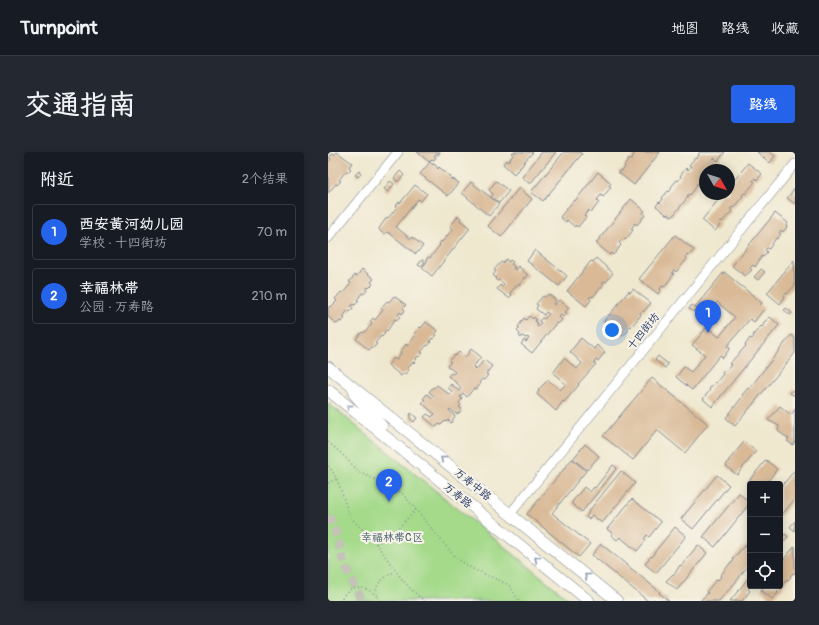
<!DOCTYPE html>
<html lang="zh">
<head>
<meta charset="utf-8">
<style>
	:root { --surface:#171b24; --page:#242831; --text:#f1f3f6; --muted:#9ea1a6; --line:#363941; --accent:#2563eb }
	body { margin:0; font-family:Pangolin,"LXGW WenKai TC",sans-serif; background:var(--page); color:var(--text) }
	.controls { position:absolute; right:12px; bottom:12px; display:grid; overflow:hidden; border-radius:4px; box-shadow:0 2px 10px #0003 }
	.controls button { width:36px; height:36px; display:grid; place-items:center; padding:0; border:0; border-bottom:1px solid var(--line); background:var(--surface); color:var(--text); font:20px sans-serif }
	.compass { position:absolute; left:371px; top:12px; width:36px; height:36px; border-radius:50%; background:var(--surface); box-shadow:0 2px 10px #0003; rotate:129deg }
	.you { position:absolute; left:284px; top:178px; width:14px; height:14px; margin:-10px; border:3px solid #fff; border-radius:50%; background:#1a73e8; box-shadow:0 0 0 6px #1a73e833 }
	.badge { display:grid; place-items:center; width:26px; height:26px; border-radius:50%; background:var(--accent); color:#fff; font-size:13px; font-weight:700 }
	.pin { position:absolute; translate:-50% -33px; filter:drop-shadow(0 1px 2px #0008) }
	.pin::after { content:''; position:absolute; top:21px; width:14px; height:12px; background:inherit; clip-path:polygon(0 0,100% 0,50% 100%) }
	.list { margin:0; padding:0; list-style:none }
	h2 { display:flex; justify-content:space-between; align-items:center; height:52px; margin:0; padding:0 16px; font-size:17px }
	h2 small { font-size:13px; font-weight:400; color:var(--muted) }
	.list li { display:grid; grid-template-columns:26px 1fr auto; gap:12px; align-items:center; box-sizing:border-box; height:56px; margin:0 8px 8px; padding:0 8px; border:1px solid var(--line); border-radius:4px }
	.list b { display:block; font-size:15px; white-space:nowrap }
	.list p { margin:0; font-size:13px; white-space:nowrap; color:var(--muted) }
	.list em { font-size:13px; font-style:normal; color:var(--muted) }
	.icon { flex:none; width:22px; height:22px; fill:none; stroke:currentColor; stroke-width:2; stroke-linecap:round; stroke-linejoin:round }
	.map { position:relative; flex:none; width:467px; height:449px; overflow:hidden; border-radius:4px }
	header { display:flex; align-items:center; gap:24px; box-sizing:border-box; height:56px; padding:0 20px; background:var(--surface); border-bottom:1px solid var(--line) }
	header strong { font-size:19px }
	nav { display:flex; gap:22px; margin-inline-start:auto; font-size:14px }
	.intro { display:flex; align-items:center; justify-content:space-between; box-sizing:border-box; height:96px; padding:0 24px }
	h1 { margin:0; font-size:28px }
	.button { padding:10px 18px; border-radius:4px; background:var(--accent); color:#fff; font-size:14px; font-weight:700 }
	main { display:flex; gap:24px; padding:0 24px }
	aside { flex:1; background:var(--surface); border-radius:4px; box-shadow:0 2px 10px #0003 }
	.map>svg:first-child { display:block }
</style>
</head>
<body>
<header>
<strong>Turnpoint</strong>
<nav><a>地图</a><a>路线</a><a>收藏</a></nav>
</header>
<div class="intro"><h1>交通指南</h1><a class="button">路线</a></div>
<main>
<aside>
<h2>附近<small>2个结果</small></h2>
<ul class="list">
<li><span class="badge">1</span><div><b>西安黄河幼儿园</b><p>学校 · 十四街坊</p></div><em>70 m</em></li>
<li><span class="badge">2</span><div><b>幸福林带</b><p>公园 · 万寿路</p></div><em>210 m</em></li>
</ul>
</aside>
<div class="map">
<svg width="467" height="449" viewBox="0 0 467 449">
	<rect width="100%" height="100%" fill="#f7f3e8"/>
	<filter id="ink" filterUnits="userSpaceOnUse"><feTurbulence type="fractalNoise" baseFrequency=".025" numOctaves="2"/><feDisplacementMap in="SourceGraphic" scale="8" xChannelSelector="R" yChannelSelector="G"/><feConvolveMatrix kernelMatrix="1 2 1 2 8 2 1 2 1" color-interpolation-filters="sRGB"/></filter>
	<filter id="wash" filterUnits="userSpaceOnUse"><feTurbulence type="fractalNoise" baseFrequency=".012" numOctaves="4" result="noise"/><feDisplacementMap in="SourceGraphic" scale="16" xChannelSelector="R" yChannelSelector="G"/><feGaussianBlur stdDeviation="0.9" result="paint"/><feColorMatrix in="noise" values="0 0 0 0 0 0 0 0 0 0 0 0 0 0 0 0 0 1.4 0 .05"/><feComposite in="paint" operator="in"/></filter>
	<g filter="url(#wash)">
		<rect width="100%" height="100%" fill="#efe8cf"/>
		<path fill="#a5da8b" stroke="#608474" d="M0 251 243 449H0Z"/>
		<g id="blocks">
			<g fill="#d9b996">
				<path d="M9 0 24 11 21 15 23 17 19 21 18 19 11 28 13 29 9 33 8 32 0 41V11L3 7 1 6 4 2 6 3Z"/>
				<path d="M89 0H112L110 3 108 2 106 4 108 5 106 8 104 7 101 10Z"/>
				<path d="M185 0H205L195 11H196L194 14 191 16H192L190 19 189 18 186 22 175 12 178 8 180 10 185 3 184 1Z"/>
				<path d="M214 0H228L202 32 194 25Z"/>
				<path d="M236 0H252L254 2 215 49 203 40Z"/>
				<path d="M307 0H332L306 33 290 20 292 18 294 19 297 15 296 14 301 7 303 8Z"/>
				<path d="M372 0H397L390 9 386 6 384 8 387 12 382 18H377V25L371 32 370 31 368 33 369 34 362 43 361 42 359 44 360 45 344 65 340 62 339 63 328 54 331 50 332 51 335 47 334 46 340 39 341 40 344 36 343 35 349 28 350 29 353 25 352 24 358 16 360 18 363 14 361 13 367 6 368 7 371 3 370 2Z"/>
				<path d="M429 0H442L447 4 442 11Z"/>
				<path d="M102 10 105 13 106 11 110 17 111 15 123 25 122 26 124 28 125 27 131 31 120 44 92 22Z"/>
				<path d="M420 11 434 22 429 28 427 26 425 29 427 30 417 42 416 41 414 43 415 44 405 56 404 55 402 57 404 59 394 70 393 69 391 71 392 73 387 79 374 68 395 42H401V35Z"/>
				<path d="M31 19 33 21 30 25 27 23Z"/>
				<path d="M72 19 76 23 70 30 66 26Z"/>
				<path d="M270 20 283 31 281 34 283 35 275 45 273 43 269 48 271 50 266 57 263 60 261 58 256 64 258 65 250 75 248 73 247 75 239 68 238 70 232 65 246 48 247 49Z"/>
				<path d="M62 29 66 32 60 40 56 37Z"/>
				<path d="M168 29 181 39 171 51 163 45 165 42 161 38Z"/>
				<path d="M143 30 171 52 161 64 134 41Z"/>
				<path d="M87 33 99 42 93 49 90 47 68 75 83 87 84 85 95 94 88 102 60 80 56 82 53 80 51 77 52 75 59 65 60 66 66 59 69 55 68 54 71 50 72 51Z"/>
				<path d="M191 36 204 47 173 85 160 74Z"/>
				<path d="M467 36V52L459 46Z"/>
				<path d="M303 47 317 59 315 61 317 63 309 73 307 71 303 77 305 78 300 85 297 88 295 86 291 91 293 93 288 100 285 103 283 101 282 103 268 91Z"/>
				<path d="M447 61 460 71 458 74 459 75 455 80 453 78 451 81 453 82 449 87 448 86 441 97 439 96 437 98 439 100 435 105 434 104 427 115 425 113 422 116 424 118 417 124 404 114Z"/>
				<path d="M130 64 133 66 132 68 142 76 104 124 94 116 99 109 98 108 100 105 102 106 112 93 111 92 113 89 114 90 125 77 122 75Z"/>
				<path d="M347 83 366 98 361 104 359 103 357 106 359 107 348 120 346 118 344 121 346 122 336 135 334 134 332 137 333 138 330 142 311 127Z"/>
				<path d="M207 98 239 124 231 134 199 109Z"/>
				<path d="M268 106 285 121 278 130 276 129 274 131 276 132 265 145 264 144 261 146 263 148 258 154 239 139 263 109 265 110Z"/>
				<path d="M178 107 181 110 182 108 185 110 183 112 187 115 185 116 187 118 190 114 200 123 197 127 196 125 192 133 190 132 182 141 184 143 181 146 169 137 172 133 174 135 176 132 171 128 169 129 167 127 168 126 165 123 168 119 166 118 173 110 175 111Z"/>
				<path d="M94 108 97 110 93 115 90 113Z"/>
				<path d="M466 108 467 133 459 142 458 141 456 144 457 145 452 152 439 141Z"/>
				<path d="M34 117 46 127 43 130 45 132 41 136 40 135 38 137 39 138 36 142 34 141 29 148 31 149 27 153 26 152 23 154 25 156 22 160 20 158 15 165 17 166 14 170 12 169 9 172 0 165V156L2 154 3 155 9 149 7 147 13 140 15 141 23 131 21 130 27 123 29 124Z"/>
				<path d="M433 117 437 120 430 128 426 125Z"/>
				<path d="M396 120 434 151 432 153 436 157 426 170 422 167 399 194 402 196 395 206 392 203 364 238 348 225 356 215 363 220 377 203 364 193 379 175 391 185 407 165 389 150 378 163 369 156 366 160 361 157 364 153 367 155Z"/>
				<path d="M305 137 323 151 315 160 314 159 312 161 313 163 303 175 301 174 299 177 301 178 295 184 276 169 301 139 302 141Z"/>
				<path d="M220 142 228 148 225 152 227 153 231 148 241 156 237 160 239 161 236 165 233 163 231 165 234 168 230 172 229 170 204 201 193 192 196 188 198 190 201 186 199 185 198 186 194 184 193 186 191 184 192 182 189 179 192 176 190 175 196 166 198 168 201 164 205 167 206 165 208 167 207 169 210 172 208 173 210 175 213 171 211 169 214 166 216 167 221 162 218 160 216 163 208 157 210 153 208 152 215 144 217 145Z"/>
				<path d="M66 144 78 153 75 156 77 158 74 162 72 160 70 163 72 165 68 168 67 167 59 179 58 178 56 180 57 181 54 185 53 184 47 191 49 192 45 196 44 195 41 198 28 187 34 180 36 181 44 172 42 170 45 166 47 168 55 158 53 156 59 149 61 150Z"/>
				<path d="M458 156 464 161 462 163 456 158Z"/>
				<path d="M442 165 451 173 384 255 375 247 382 238 381 237 387 230 388 231 395 222 394 221 396 218 398 219 403 213 401 212 418 194 417 193 422 186 424 187 426 184 425 183 433 174 434 175 436 172 435 171Z"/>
				<path d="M98 170 110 179 107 182 109 183 105 187 104 186 102 189 103 190 100 194 99 193 93 200 95 201 91 205 90 204 88 206 89 207 86 211 85 210 79 217 81 218 77 222 76 221 73 224 60 213 66 206 68 208 73 201 72 200 78 192 79 194 87 184 86 182 92 175 93 176Z"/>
				<path d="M463 183 467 186V201L407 274 398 266 415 244 414 243 420 236 421 237Z"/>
				<path d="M253 186 266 197 269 193 277 200 270 209 268 208 266 211 268 212 250 232 251 233 236 250 235 249 228 259 209 242 211 239 210 238 220 228 232 238 238 232 225 221 236 206 249 217 254 211 242 200Z"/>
				<path d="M143 197 153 205 145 215 148 218 156 208 164 214 158 222 160 223 156 228 154 227 151 231 152 232 148 238 146 236 139 245 135 241 132 245 134 247 131 251 133 253 131 255 134 257 131 261 128 262 122 257 121 259 127 264 123 271 120 268 118 270 117 269 113 273 111 272 108 275 96 265 99 262 104 265 107 262 94 251 97 248 95 247 99 242 104 246 106 244 101 240 105 235 106 236 109 233 122 243 124 239 120 236 123 232 131 239 133 236 131 233 120 224 123 221 125 222 127 220 119 214 123 210 121 209 126 203 127 204 131 200 138 205Z"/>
				<path d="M330 204 340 212 337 216 327 208Z"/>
				<path d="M324 226 380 272 357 301 329 278 305 308 275 284Z"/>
				<path d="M467 236V244L462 241Z"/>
				<path d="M452 254 463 263 467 257V290L465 293 459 289 461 287 450 279 451 274 440 268Z"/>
				<path d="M83 261 89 266 86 270 82 267V264Z"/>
				<path d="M416 290 428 299 409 323 398 314 401 308Z"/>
				<path d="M257 292 271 304 259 318 245 307Z"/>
				<path d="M244 307 258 319 224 361 262 392 251 405 199 362Z"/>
				<path d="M438 308 449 317 438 332H422V334L419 331Z"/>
				<path d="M285 313 289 316 254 360 244 352V350L256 335 262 340 266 335 267 336Z"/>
				<path d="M467 318V347L452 365V336Z"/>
				<path d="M293 319 307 331 274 371 264 363 261 367 258 365 261 360H260Z"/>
				<path d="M389 323 401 333 365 377 353 367Z"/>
				<path d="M411 341 422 351 387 395 375 385Z"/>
				<path d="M304 347 333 370 321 385 319 383 316 387 318 388 309 399 292 385 289 388 283 383 285 382 279 377Z"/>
				<path d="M467 369V379L462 375Z"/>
				<path d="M347 375 358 384 328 421 317 412 323 404 324 405 326 403 325 402Z"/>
				<path d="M457 382 460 385 452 393V387Z"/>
				<path d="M422 386V411L411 425H412L391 449H372L380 441 378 440 389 427 390 428 393 425 392 424 403 410 404 411 406 408 405 407 416 394 417 395Z"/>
				<path d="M273 392 332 440 331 441 341 449H327L326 447 325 449H320L264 403Z"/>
				<path d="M370 393 379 401 349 438 338 429 345 422 346 423 352 413 353 414Z"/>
				<path d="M467 394V420L466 422 465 421 462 424 463 425 460 428 459 427 454 434 455 435 449 440 450 441 444 447 433 438 436 434H452V412H454L456 409 455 408Z"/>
				<path d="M422 424V434L420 437 422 439 414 449H402Z"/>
			</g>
		</g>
	</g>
	<g filter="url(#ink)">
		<use href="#blocks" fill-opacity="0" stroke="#858c96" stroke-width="1"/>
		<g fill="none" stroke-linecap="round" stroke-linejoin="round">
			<path stroke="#c5c3b8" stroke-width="9" stroke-dasharray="9 4.5" stroke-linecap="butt" d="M0 364 7 378 16 412 34 449"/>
			<defs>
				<g id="minor">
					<path d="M0 86 70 0"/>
					<path d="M182 362 467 12"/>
				</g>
				<g id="major">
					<path d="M0 215 289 449"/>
					<path d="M0 238 261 449"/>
					<path d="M26 242 54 274"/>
				</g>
			</defs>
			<use href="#minor" stroke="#858c96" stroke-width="10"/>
			<use href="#major" stroke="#858c96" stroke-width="12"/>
			<g stroke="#858c96" stroke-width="1.5" stroke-dasharray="1 3" stroke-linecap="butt">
				<path d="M0 290 13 301 32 321 61 333 74 341 127 405 143 416 181 433 191 449"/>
				<path d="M0 314C12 327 14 346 21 361 26 372 36 377 43 386 62 408 73 432 97 449"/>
				<path d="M0 331 8 327"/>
				<path d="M48 392 65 381 88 358"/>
				<path d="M11 449C14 446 17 441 20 439 28 432 43 437 49 445"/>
				<path d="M53 449C40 435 56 426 67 419"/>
			</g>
			<use href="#minor" stroke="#fff" stroke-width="9"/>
			<use href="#major" stroke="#fff" stroke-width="11"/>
		</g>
		<defs><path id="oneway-chevron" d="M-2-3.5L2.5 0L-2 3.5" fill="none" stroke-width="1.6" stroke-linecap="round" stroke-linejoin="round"/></defs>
		<g stroke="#8d97ae">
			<use href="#oneway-chevron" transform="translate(21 255) rotate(-141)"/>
			<use href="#oneway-chevron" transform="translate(115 307) rotate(-141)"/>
			<use href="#oneway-chevron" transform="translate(209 407) rotate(-141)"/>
			<use href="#oneway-chevron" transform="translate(259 424) rotate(-141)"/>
		</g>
	</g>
	<g text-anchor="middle" stroke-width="4" stroke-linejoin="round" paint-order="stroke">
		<g font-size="11" fill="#1b2f5e" stroke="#f7f3e8">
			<text transform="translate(315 179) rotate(-51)" y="4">十四街坊</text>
			<text transform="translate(145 332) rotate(39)" y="4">万寿中路</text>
			<text transform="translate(130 343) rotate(39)" y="4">万寿路</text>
		</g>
		<g font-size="11" fill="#3e5a69" stroke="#f7f3e8">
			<text x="64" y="389">幸福林带C区</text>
		</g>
	</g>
</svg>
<div class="controls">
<button>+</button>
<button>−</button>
<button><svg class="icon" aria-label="locate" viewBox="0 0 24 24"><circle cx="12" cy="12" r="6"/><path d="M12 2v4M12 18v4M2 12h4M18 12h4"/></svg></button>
</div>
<svg class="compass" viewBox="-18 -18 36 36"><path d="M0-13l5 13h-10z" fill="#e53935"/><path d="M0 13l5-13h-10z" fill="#9ea1a6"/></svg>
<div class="you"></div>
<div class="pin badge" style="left:380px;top:181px">1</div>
<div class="pin badge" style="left:61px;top:350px">2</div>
</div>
</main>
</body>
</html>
